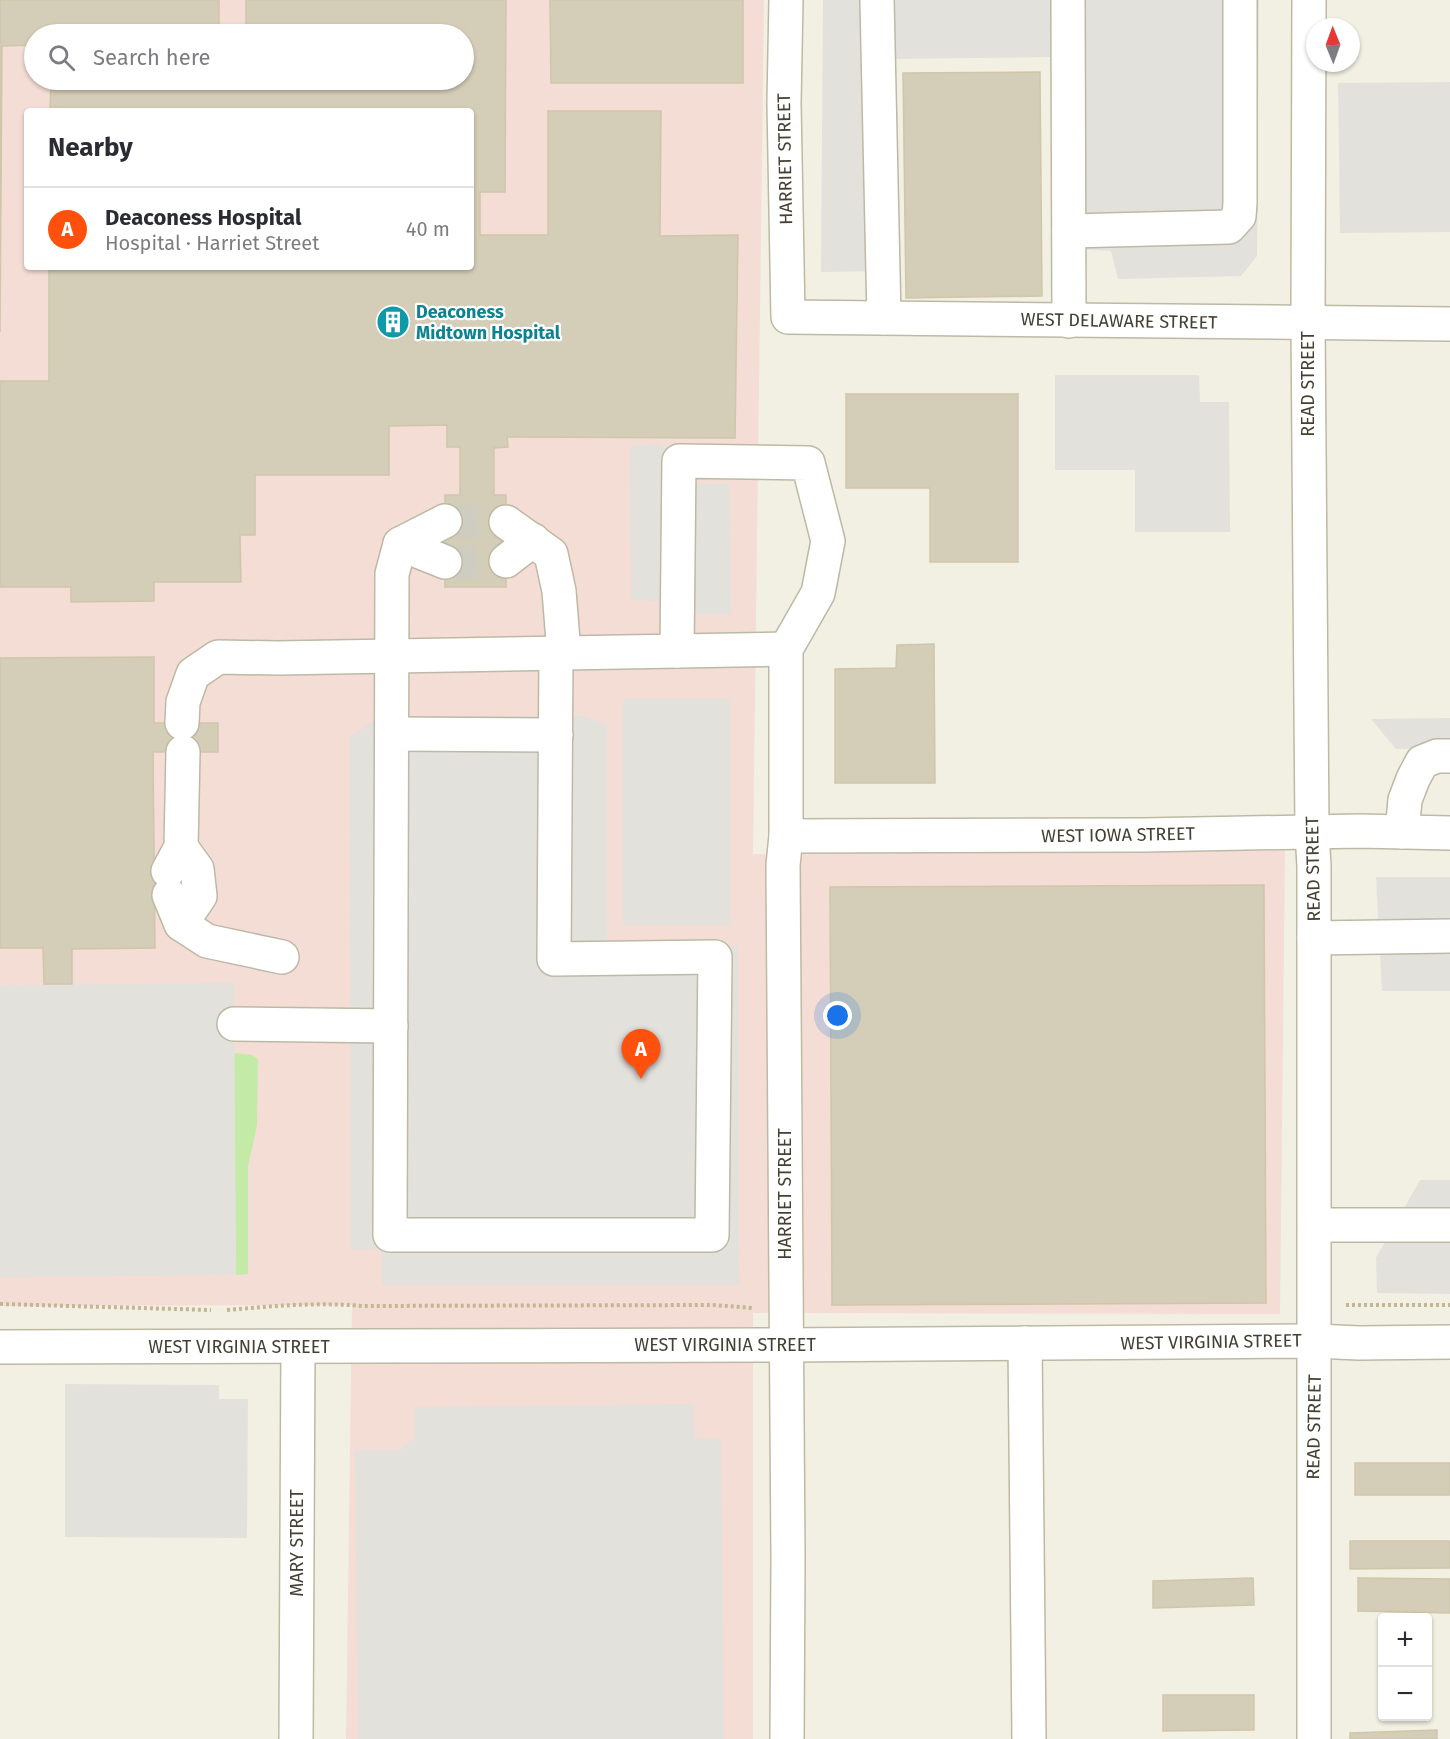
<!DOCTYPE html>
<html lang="en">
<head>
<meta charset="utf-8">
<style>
	:root { --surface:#fff; --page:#f2f2f3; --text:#2b2b33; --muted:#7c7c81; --line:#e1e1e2; --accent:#ff500d }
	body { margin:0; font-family:"Fira Sans",sans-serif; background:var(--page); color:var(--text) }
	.controls { position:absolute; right:18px; bottom:18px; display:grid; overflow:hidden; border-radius:6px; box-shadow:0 2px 4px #0004 }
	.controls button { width:54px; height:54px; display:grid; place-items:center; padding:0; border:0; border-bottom:2px solid var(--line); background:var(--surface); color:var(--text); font:30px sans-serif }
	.compass { position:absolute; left:1306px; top:18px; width:54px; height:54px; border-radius:50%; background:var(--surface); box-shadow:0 2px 4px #0004; rotate:359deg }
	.you { position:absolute; left:838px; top:1016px; width:21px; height:21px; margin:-15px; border:4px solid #fff; border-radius:50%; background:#1a73e8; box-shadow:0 0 0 9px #1a73e833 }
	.badge { display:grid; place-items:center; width:39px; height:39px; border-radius:50%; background:var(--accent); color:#fff; font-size:20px; font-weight:700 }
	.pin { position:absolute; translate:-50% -50px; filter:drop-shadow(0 2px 3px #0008) }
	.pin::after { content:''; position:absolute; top:32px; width:21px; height:18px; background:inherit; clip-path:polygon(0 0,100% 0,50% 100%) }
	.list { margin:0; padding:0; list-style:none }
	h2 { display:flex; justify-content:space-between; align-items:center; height:78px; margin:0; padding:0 24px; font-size:26px }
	h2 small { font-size:20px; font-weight:400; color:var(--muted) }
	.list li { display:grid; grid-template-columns:39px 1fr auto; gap:18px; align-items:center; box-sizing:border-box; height:84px; padding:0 24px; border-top:2px solid var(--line) }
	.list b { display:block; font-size:22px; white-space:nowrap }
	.list p { margin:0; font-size:20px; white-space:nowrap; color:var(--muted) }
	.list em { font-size:20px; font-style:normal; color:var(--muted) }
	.icon { flex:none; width:33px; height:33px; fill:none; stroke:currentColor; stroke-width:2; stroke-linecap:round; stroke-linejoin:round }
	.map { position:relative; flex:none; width:1450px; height:1739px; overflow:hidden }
	.search { position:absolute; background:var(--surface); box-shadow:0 2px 4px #0004; left:24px; top:24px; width:450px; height:66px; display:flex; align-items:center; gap:15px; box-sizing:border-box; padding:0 21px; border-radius:33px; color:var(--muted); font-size:22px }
	.panel { position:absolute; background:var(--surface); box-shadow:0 2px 4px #0004; left:24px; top:108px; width:450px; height:162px; border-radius:6px }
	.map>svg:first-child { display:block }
</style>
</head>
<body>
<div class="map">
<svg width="1450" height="1739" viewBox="0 0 1450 1739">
	<rect width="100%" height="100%" fill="#f2f0e3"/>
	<path fill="#f4ddd5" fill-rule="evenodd" d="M0 0H764L753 854 1285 851 1280 1314 753 1313V1739H346L352 1305 0 1306ZM34 34H464V80H34ZM27 111H471V267H27Z"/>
	<path fill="#c4eaa8" d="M234 1053 252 1055 258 1059 257 1125 248 1167V1274L236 1275Z"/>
	<g fill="#e2e1dc">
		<path d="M823 0H1259L1257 256 1241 276 1118 279 1111 251 1056 248 1053 57 894 59 898 271 821 272Z"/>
		<path d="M1450 82V232L1340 233 1338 83Z"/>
		<path d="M1055 375H1199L1200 402H1229L1230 532H1135V470H1055Z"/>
		<path d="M660 444 698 484H729L731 615 701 614 657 601 631 600 630 446Z"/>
		<rect x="623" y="699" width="107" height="226"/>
		<path d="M380 716H583L607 725V946H738L739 1285H382L381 1249 351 1250 350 737Z"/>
		<path d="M1450 718V748L1396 749 1371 719Z"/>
		<path d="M1376 877H1450V991H1382Z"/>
		<path d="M234 983 236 1275 0 1277V985Z"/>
		<path d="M1420 1180H1450V1294L1377 1293 1376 1258Z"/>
		<path d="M65 1384 219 1385V1399H248L247 1538 65 1537Z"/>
		<path d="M694 1404V1438L721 1439 724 1739H358L355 1450 402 1449 415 1437V1407Z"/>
	</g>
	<g fill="#d4cdb7" stroke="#d0c6aa" stroke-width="1.5">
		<path d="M0 0H219V34H34V45L2 46 0 332Z"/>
		<path d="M246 0H506L505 192H480V235H548V111H661L660 236 738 235 735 438 507 437 508 447 494 448V495H506V587H445V495H460V447H447V425L389 426V475H255V535H240L241 582H154V601L71 602V587H0V381H49V267H471V111H50L51 80H464V34H246Z"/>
		<path d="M550 0H743V83H551Z"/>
		<path d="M1040 72 1042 296 906 298 903 73Z"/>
		<path d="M846 394H1018V562H930V488H846Z"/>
		<path d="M934 644 935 783H835V669L896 668 897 645Z"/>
		<path d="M154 657V723H218V752H153L155 948 72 949V984H44L43 948H0V658Z"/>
		<path d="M1264 885 1266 1303 832 1305 830 887Z"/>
		<rect x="1355" y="1463" width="95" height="32"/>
		<path d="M1350 1541H1450V1568L1350 1569Z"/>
		<path d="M1253 1578 1254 1605 1153 1608V1581Z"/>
		<path d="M1358 1578 1450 1579V1613L1358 1611Z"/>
		<path d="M1163 1695H1254V1730L1163 1731Z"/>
		<path d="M1437 1730V1739H1350V1733Z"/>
	</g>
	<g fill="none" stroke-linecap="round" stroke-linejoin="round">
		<g stroke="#cfcdc0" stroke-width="33" stroke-dasharray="33 16" stroke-linecap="butt">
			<path d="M445 521 506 522"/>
			<path d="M445 562 506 561"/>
		</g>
		<defs>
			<g id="minor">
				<path d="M786 0 784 103 788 317 1450 324"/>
				<path d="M877 0 884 318"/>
				<path d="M1068 0 1069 321"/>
				<path d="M1309 0 1308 323 1312 832 1314 866V1739"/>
				<path d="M1069 231 1229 227 1239 216 1240 203V0"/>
				<path d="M445 521 400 544 392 574 390 1235H712L715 957 554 959 556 653"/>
				<path d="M506 522 551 554 559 591 564 653"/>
				<path d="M400 544 445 562"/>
				<path d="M506 561 533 540"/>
				<path d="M677 651 679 461 808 463 828 541 818 593 786 649V836L783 865 788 1558 787 1739"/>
				<path d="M182 723 183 702 193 674 218 657 278 658 786 649"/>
				<path d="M392 734 556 735"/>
				<path d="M1402 832 1405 800 1413 779 1422 762 1437 756H1450"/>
				<path d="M786 836 1143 835 1360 831 1450 833"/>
				<path d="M181 847 197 869 200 896 181 924"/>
				<path d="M168 871 181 847 183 752"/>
				<path d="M169 895 181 924 207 941 282 957"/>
				<path d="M1314 938 1450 936"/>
				<path d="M234 1024 391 1026"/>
				<path d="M1315 1225H1450"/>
				<path d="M1025 1343 1029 1739"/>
				<path d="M0 1347 785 1345 1315 1341 1359 1343 1450 1342"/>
				<path d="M296 1739 298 1347"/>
			</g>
		</defs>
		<use href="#minor" stroke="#beb9a5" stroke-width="36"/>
		<g stroke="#c1b795" stroke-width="4" stroke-dasharray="3 3" stroke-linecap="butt">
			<path d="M0 1304 211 1310"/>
			<path d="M1346 1305H1450"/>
			<path d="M227 1310C273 1306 317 1302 363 1306L713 1305 753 1308"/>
		</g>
		<use href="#minor" stroke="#fff" stroke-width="33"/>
	</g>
	<defs>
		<symbol id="building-disc" viewBox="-11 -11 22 22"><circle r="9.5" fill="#0f9aa8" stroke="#fff"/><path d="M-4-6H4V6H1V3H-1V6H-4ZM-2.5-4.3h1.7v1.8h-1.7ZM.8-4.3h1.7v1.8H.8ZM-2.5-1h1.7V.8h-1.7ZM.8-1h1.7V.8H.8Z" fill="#fff"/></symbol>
	</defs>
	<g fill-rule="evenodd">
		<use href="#building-disc" x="374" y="303" width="38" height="38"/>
	</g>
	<g text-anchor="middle" stroke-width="4.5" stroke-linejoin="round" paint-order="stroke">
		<g font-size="18" fill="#444033" stroke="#fff">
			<text transform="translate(785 159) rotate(-91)" y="6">HARRIET STREET</text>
			<text transform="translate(1119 321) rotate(1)" y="6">WEST DELAWARE STREET</text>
			<text transform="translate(1308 384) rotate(-90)" y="6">READ STREET</text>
			<text transform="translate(1118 835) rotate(-1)" y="6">WEST IOWA STREET</text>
			<text transform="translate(1313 869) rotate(-91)" y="6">READ STREET</text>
			<text transform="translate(785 1194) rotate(-90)" y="6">HARRIET STREET</text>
			<text transform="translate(1211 1342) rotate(-1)" y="6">WEST VIRGINIA STREET</text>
			<text x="725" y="1351">WEST VIRGINIA STREET</text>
			<text x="239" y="1353">WEST VIRGINIA STREET</text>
			<text transform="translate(1314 1427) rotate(-89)" y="6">READ STREET</text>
			<text transform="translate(297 1543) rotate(-90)" y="6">MARY STREET</text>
		</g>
		<g font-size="18" font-weight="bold" fill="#0d838f" stroke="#fff" text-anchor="start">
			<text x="416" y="318">Deaconess<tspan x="416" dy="21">Midtown Hospital</tspan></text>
		</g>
	</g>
</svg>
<div class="controls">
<button>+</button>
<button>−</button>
</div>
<svg class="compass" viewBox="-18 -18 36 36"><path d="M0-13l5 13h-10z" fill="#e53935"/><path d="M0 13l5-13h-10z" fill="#7c7c81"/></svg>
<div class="you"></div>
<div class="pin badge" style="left:641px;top:1079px">A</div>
<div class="search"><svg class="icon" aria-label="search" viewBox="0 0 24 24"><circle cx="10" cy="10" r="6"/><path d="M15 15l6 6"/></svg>Search here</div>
<section class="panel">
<h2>Nearby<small></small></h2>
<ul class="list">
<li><span class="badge">A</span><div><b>Deaconess Hospital</b><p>Hospital · Harriet Street</p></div><em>40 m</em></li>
</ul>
</section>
</div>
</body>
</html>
